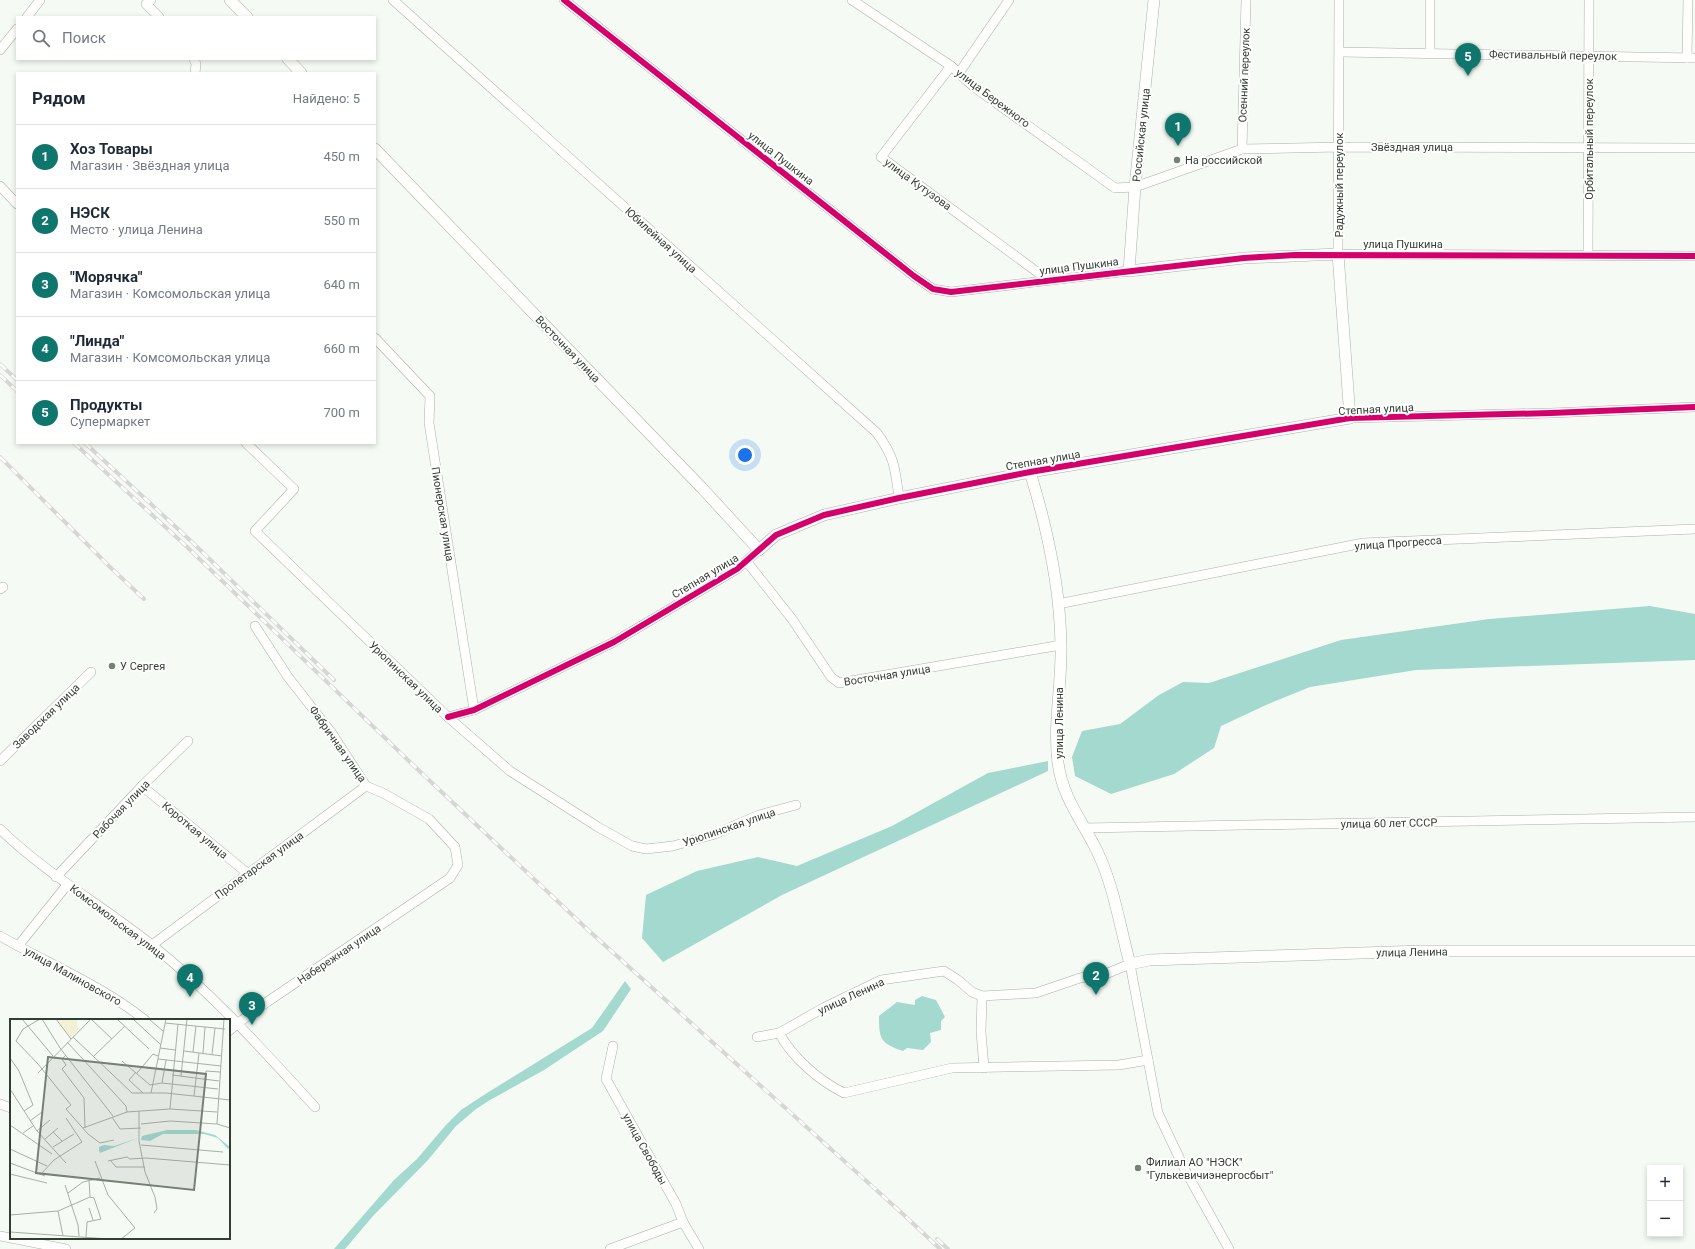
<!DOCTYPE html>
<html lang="ru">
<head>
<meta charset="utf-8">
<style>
	:root { --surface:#fff; --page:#f6f6f7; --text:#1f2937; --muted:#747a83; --line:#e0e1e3; --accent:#0f766e }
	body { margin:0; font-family:Roboto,sans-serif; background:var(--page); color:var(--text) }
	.controls { position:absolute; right:12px; bottom:12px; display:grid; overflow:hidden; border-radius:0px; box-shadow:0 2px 6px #0003 }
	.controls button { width:36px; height:36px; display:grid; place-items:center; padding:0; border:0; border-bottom:1px solid var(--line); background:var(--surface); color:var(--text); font:20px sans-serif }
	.you { position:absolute; left:745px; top:455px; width:14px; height:14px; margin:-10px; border:3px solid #fff; border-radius:50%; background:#1a73e8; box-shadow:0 0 0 6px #1a73e833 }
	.badge { display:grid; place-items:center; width:26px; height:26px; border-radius:50%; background:var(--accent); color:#fff; font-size:13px; font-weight:700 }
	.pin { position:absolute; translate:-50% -33px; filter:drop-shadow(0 1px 2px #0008) }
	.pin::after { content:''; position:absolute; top:21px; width:14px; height:12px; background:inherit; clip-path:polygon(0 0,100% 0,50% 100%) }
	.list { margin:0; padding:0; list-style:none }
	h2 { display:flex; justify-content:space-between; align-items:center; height:52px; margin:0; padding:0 16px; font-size:17px }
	h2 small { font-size:13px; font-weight:400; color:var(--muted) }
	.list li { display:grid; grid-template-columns:26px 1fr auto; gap:12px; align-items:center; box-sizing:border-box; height:64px; padding:0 16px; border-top:1px solid var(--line) }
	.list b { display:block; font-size:15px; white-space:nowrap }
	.list p { margin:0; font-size:13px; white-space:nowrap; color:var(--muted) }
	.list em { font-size:13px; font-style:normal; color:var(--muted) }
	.icon { flex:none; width:22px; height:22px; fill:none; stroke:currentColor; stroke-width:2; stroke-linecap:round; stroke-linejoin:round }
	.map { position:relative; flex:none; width:1695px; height:1249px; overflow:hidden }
	.search { position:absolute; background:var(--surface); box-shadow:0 2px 6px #0003; left:16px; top:16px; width:360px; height:44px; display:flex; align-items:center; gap:10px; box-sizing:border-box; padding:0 14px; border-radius:0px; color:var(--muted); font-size:15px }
	.panel { position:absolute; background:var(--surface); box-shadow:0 2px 6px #0003; left:16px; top:72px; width:360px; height:372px; border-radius:0px }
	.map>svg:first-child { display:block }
</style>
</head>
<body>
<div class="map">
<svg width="1695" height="1249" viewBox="0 0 1695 1249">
	<rect width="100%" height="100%" fill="#f5fbf4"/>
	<g fill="#a3d9cf">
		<path d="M1650 606 1695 614V660L1416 670 1310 687 1266 705 1221 726 1214 748 1174 774 1111 794 1075 776 1072 757 1082 731 1120 724 1159 695 1183 682 1209 683 1341 640 1489 619Z"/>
		<path d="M1048 761V771L782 895 663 962 642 938 646 895 697 871 758 857 797 866 892 826 988 773Z"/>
		<path d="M625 981 631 989 603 1031 544 1070 490 1100 476 1109 456 1126 428 1160 373 1216 345 1249H334L394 1180 417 1159 445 1126 461 1110 487 1093 592 1028Z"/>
		<path d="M922 996 936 1000 945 1017 941 1021V1030L930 1033 931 1042 923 1050 907 1048 903 1051C880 1043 879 1039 879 1016L897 1002 915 1005V1000Z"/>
	</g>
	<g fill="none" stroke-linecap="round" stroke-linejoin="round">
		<defs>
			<g id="minor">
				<path d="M151 0 146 4 159 17"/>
				<path d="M393 0 877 433C895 458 895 468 899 498"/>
				<path d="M564 0 914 276 933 289 951 292 1129 271"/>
				<path d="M852 0 951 66 974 87 1115 188 1135 187 1242 149 1339 147 1695 148"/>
				<path d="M1339 0 1338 254 1695 256"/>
				<path d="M27 17 40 0"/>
				<path d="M0 50 17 29"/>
				<path d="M1340 52 1695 58"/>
				<path d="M1430 53V0"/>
				<path d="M1687 58 1688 0"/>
				<path d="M194 59 196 64 195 73"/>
				<path d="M951 66 881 157 1048 280"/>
				<path d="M959 73 1009 0"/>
				<path d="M1242 149 1246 0"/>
				<path d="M0 186 17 204"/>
				<path d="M1588 255 1589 0"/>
				<path d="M375 338 430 396 429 423 474 710"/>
				<path d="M1350 418 1551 413 1695 407"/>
				<path d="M246 443 294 489 255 531 448 717 510 771 598 827 632 846 646 849 673 846 715 834 759 815 796 805"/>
				<path d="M747 562 792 619 831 677 839 683 1061 645"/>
				<path d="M0 589 3 587"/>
				<path d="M1058 604 1363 543 1695 529"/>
				<path d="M448 717 474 710 614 642 737 569 759 550"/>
				<path d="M0 761 91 672"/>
				<path d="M142 786 247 873"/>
				<path d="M1084 828 1695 817"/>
				<path d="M0 829C46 874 102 905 152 945 212 993 263 1050 315 1107"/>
				<path d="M56 877 142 786 188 741"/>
				<path d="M0 936C49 964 101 985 145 1020"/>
				<path d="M152 945 366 786"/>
				<path d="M18 946 67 885"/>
				<path d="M982 996 981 1032 984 1068"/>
				<path d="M229 1031 238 1023 267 1002 450 878 458 865 455 847 429 819 383 793 366 786 331 732 288 677 255 626"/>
				<path d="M779 1033C793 1058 818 1080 844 1093L952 1068 1119 1065 1148 1060"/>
				<path d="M757 1037 779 1033 825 1007 881 980 944 971 958 980 972 992 982 996 1036 993 1080 978 1108 973 1130 964 1158 1113 1185 1170 1229 1249"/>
				<path d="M613 1046 606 1079 676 1204 683 1222 699 1249"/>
				<path d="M0 1104 11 1108"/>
				<path d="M0 1236 66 1249"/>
				<path d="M610 1249 683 1222"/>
			</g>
			<g id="tertiary">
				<path d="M230 0 247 17"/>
				<path d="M288 59 301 73"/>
				<path d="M375 149 702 488 759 550 776 535 824 515 899 498 1030 472 1350 418 1338 254 1244 258 1129 271 1135 187 1154 0"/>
				<path d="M1030 472C1047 527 1060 587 1061 645 1062 684 1053 723 1058 763 1063 799 1082 820 1097 851 1114 886 1120 927 1130 964L1149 960 1422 951H1695"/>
			</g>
		</defs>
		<use href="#minor" stroke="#aab1a9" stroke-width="10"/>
		<use href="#tertiary" stroke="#aab1a9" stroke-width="12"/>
		<use href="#minor" stroke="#fefefd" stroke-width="9"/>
		<use href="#tertiary" stroke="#fefefd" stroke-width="11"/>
		<defs>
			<g id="rail">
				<path d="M0 364 17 380"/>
				<path d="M0 375 17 391"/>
				<path d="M74 443 186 546 412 764 587 929 904 1215 940 1249"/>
				<path d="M85 443 192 542 334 680"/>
				<path d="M0 457 110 567 144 599"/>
				<path d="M937 1239 948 1249"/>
			</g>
		</defs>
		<use href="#rail" stroke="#d6d7d5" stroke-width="4"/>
		<use href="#rail" stroke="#fff" stroke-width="2.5" stroke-dasharray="8" stroke-linecap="butt"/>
		<defs>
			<g id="cycleway">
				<path d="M564 0 914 276 933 289 951 292 1244 258 1295 255 1695 256"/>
				<path d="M448 717 474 710 614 642 737 569 776 535 824 515 899 498 1030 472 1350 418 1551 413 1695 407"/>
			</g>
		</defs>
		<use href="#cycleway" stroke="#fff" stroke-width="8"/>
		<use href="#cycleway" stroke="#d6006c" stroke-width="6"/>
	</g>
	<g fill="#778076" stroke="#fff" stroke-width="1.5">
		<circle cx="1177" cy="160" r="4"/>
		<circle cx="112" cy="666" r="4"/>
		<circle cx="1138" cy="1168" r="4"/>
	</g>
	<g text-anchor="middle" stroke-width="4" stroke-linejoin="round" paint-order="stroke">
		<g font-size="11" fill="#333e32" stroke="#fff">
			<text transform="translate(1553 55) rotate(1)" y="4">Фестивальный переулок</text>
			<text transform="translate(1244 75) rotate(-88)" y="4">Осенний переулок</text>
			<text transform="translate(993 98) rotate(37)" y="4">улица Бережного</text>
			<text transform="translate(1141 135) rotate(-84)" y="4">Российская улица</text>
			<text transform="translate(1589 139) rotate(-90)" y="4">Орбитальный переулок</text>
			<text x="1412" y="151">Звёздная улица</text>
			<text transform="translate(781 158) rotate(38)" y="4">улица Пушкина</text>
			<text transform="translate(918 184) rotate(36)" y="4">улица Кутузова</text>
			<text transform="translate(1339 185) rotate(-90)" y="4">Радужный переулок</text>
			<text transform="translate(661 240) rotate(42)" y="4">Юбилейная улица</text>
			<text x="1403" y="248">улица Пушкина</text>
			<text transform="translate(1079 266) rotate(-7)" y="4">улица Пушкина</text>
			<text transform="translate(568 349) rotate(46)" y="4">Восточная улица</text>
			<text transform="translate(1376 409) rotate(-3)" y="4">Степная улица</text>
			<text transform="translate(1043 460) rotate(-10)" y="4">Степная улица</text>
			<text transform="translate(443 514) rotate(81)" y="4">Пионерская улица</text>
			<text transform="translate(1398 543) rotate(-4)" y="4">улица Прогресса</text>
			<text transform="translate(705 576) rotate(-31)" y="4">Степная улица</text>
			<text transform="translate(887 675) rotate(-9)" y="4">Восточная улица</text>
			<text transform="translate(406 677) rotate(44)" y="4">Урюпинская улица</text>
			<text transform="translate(46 716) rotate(-44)" y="4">Заводская улица</text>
			<text transform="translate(1059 723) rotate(-90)" y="4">улица Ленина</text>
			<text transform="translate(338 744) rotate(55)" y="4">Фабричная улица</text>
			<text transform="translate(121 809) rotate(-46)" y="4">Рабочая улица</text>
			<text transform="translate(1389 823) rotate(-1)" y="4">улица 60 лет СССР</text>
			<text transform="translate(729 827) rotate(-19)" y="4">Урюпинская улица</text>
			<text transform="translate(195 830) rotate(40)" y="4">Короткая улица</text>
			<text transform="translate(259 865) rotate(-36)" y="4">Пролетарская улица</text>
			<text transform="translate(118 922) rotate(37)" y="4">Комсомольская улица</text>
			<text transform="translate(1412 952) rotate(-1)" y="4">улица Ленина</text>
			<text transform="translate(339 954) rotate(-34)" y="4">Набережная улица</text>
			<text transform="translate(73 976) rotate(29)" y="4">улица Малиновского</text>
			<text transform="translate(851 996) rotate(-25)" y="4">улица Ленина</text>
			<text transform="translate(645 1149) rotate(61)" y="4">улица Свободы</text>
		</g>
		<g font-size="11" fill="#333e32" stroke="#fff" text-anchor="start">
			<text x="1185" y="164">На российской</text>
			<text x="120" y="670">У Сергея</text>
			<text x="1146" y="1166">Филиал АО "НЭСК"<tspan x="1146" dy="13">"Гулькевичиэнергосбыт"</tspan></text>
		</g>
	</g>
	<g transform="translate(10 1019)">
		<rect width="220" height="220" fill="#f5fbf4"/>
		<path d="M47 0H67L68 12 61 19Z" fill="#f2f1d5"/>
		<path d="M157 111H186L205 116 220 128 218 130 208 119 194 115H153L140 122 131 121 132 117ZM128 119 90 134 89 132V128L94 126 104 127Z" fill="#a3d9cf"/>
		<path fill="none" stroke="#a7afa6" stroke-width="1" d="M12 0 43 37M30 0 13 10 6 22 28 45 61 86 56 90 78 115 90 124 104 121M32 0 50 29 103 97M46 0 61 20M81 0 102 20M107 0 139 30M123 0 151 26M139 0 154 13M155 4 215 10M63 18 122 74H156L220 81M57 23 116 87 117 93M150 29 165 31M174 32 212 37M183 33 186 7M193 34 195 8M202 35 205 9M56 36 52 40 56 46 52 50 74 79 75 109M84 37 115 7M0 39 9 52 23 86 14 92M148 40 211 47M112 42 140 66 152 64 208 70M126 53 119 61 133 74M28 54 81 0M127 54 143 35 148 37M162 56 209 62M171 57 177 0M195 60 196 52 210 53M152 64 156 41M0 70 27 112 56 144M141 74 156 0M184 77 189 34M160 90 168 5M129 92V122L135 153 145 178 147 190 144 194M102 98 110 110 131 109M20 102 32 93M131 105 160 102 207 105 220 109M207 105 214 0M0 106 42 135M73 109 117 93 160 90 207 93M27 112 40 101M43 113 52 122M13 114 23 107M35 120 48 109M131 126 213 133M43 128 64 115M0 130 37 147M85 142 98 176 125 209 111 220M98 142 117 138 120 140 136 139 220 146M101 142 106 148H135M0 144 35 157M0 155 37 164M31 155 44 141 72 123 56 99M55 166 68 206 69 217M58 174 73 163 90 159M79 189 83 201M48 192 53 217M0 196 48 192 80 178M0 213 99 220M76 218 77 203 91 200 84 179 80 178 79 161"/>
		<path fill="#778076" fill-opacity="0.15" stroke="#778076" stroke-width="2" d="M38 38 196 55 184 171 26 154Z"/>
		<rect width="220" height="220" fill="none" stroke="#333e32" stroke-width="2"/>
	</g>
</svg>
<div class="controls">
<button>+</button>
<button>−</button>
</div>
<div class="you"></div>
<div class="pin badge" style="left:1178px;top:146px">1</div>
<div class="pin badge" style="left:1096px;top:995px">2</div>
<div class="pin badge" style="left:252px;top:1025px">3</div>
<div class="pin badge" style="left:190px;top:997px">4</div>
<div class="pin badge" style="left:1468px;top:76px">5</div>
<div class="search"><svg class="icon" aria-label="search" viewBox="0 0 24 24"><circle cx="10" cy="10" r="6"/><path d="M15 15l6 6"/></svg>Поиск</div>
<section class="panel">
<h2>Рядом<small>Найдено: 5</small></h2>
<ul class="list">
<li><span class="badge">1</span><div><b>Хоз Товары</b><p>Магазин · Звёздная улица</p></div><em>450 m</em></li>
<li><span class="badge">2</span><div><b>НЭСК</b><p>Место · улица Ленина</p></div><em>550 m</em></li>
<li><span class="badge">3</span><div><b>&quot;Морячка&quot;</b><p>Магазин · Комсомольская улица</p></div><em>640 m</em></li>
<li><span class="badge">4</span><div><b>&quot;Линда&quot;</b><p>Магазин · Комсомольская улица</p></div><em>660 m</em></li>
<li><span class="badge">5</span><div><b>Продукты</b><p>Супермаркет</p></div><em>700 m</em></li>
</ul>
</section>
</div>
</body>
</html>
